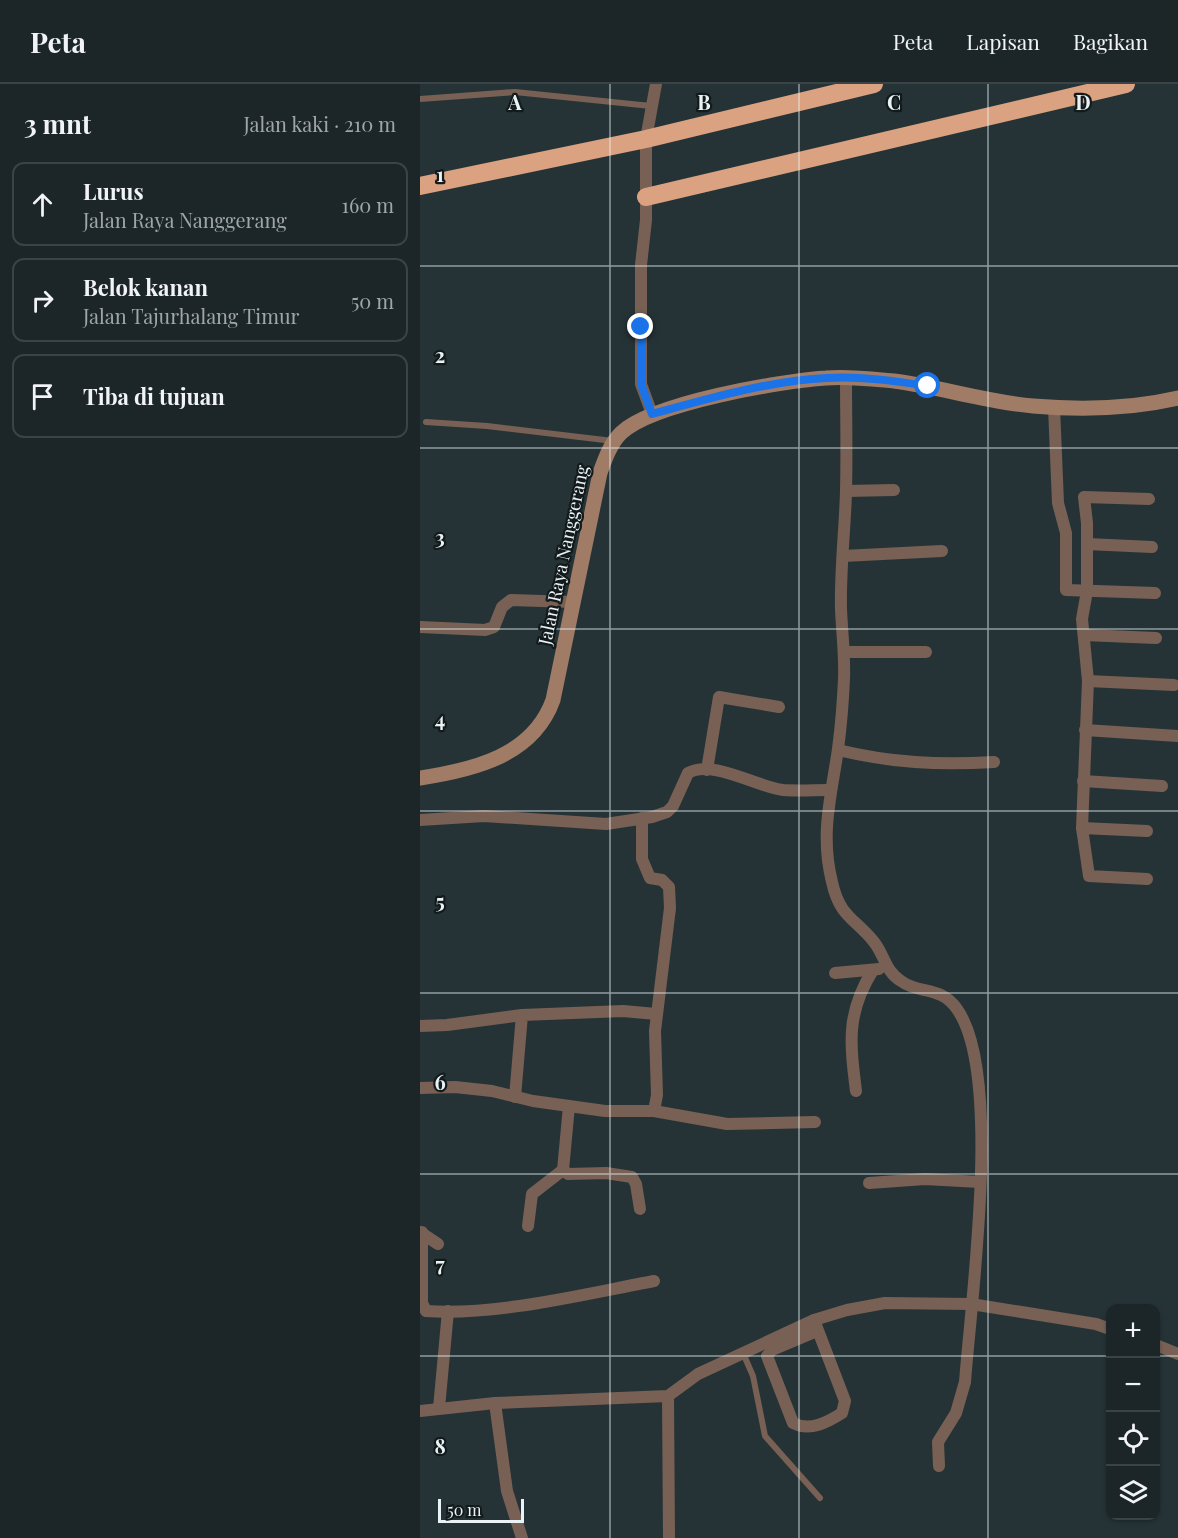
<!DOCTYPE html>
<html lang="id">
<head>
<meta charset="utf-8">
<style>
	:root { --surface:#1c2629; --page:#293235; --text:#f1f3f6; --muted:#a0a5a8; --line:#3a4346 }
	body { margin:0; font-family:"Playfair Display",serif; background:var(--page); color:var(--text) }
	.controls { position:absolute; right:18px; bottom:18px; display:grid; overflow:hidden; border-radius:12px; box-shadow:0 2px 4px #0004 }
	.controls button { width:54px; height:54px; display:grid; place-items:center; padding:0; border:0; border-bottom:2px solid var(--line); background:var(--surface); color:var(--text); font:30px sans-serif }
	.scale { position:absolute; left:18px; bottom:15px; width:86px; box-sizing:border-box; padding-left:6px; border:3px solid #e9f2f5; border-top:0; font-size:16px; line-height:21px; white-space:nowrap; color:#e9f2f5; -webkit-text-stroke:4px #131a1c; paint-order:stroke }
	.stop { position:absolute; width:18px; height:18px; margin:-14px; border:4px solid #1a73e8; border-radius:50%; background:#fff }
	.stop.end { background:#1a73e8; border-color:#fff; box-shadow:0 2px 6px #0008 }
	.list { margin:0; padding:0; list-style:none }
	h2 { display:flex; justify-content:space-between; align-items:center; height:78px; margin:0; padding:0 24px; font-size:26px }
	h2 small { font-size:20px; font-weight:400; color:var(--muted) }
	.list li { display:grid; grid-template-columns:39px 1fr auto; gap:18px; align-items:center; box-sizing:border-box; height:84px; margin:0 12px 12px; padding:0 12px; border:2px solid var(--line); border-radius:12px }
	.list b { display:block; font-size:22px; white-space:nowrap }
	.list p { margin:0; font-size:20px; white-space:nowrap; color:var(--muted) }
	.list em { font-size:20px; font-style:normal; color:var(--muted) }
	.icon { flex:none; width:33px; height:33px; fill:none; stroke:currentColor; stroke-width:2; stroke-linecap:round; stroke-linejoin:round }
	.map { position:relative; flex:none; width:758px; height:1454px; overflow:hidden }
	header { display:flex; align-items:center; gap:36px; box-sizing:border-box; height:84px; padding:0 30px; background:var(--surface); border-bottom:2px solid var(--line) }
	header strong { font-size:28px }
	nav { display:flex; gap:33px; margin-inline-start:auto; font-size:21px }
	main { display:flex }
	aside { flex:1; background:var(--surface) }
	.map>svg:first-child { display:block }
</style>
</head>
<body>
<header>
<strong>Peta</strong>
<nav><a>Peta</a><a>Lapisan</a><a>Bagikan</a></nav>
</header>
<main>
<aside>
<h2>3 mnt<small>Jalan kaki · 210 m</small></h2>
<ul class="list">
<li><svg class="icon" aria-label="ahead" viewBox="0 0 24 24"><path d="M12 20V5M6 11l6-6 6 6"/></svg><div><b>Lurus</b><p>Jalan Raya Nanggerang</p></div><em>160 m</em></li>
<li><svg class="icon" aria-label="right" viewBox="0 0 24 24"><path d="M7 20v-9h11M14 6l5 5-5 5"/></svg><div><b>Belok kanan</b><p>Jalan Tajurhalang Timur</p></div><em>50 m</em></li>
<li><svg class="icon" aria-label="arrive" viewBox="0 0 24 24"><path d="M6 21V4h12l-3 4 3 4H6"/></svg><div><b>Tiba di tujuan</b></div></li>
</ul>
</aside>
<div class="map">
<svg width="758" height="1454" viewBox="0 0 758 1454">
	<rect width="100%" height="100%" fill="#253337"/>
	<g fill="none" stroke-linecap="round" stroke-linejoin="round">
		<g stroke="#786154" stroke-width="6">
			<path d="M0 15 95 8 231 22"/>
			<path d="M6 338 67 342 193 357"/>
			<path d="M323 1269 333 1292 345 1352 400 1414"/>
		</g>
		<g stroke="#786154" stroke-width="12">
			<path d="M426 293C426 331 427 369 426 407 425 446 420 486 421 525 422 549 425 572 424 595 423 618 421 642 418 665 411 713 400 750 412 798 420 834 435 834 454 858 465 872 465 887 481 897 500 911 520 901 537 925 583 990 551 1215 545 1298L536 1329 518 1358 519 1382"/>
			<path d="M634 323 638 419 646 449V506L735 509"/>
			<path d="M232 330 221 300V181L226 136V55L236 0"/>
			<path d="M426 407 474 406"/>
			<path d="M667 460 732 463"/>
			<path d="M423 472 522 467"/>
			<path d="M0 543 65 546 74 543 82 523 91 516 153 518"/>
			<path d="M664 551 736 554"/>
			<path d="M424 568H506"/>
			<path d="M668 597 754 601"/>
			<path d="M665 646 758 652"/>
			<path d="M418 666C472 679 518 681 574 678"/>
			<path d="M287 686 299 613 359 623"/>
			<path d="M663 697 742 702"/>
			<path d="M222 734V775L230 794 242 796 249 803 250 824 235 947 237 1011 234 1027"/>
			<path d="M0 736 64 732 186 740 232 733 247 728 253 722 268 689C292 675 337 703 363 706 378 707 394 706 409 706"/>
			<path d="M662 744 727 747"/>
			<path d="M727 795 669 792 662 744 668 597 662 535 667 507V439L664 413 729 415"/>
			<path d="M415 889 459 885"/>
			<path d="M0 942 27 941 102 931"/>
			<path d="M0 1004 35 1003 72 1007 113 1017 185 1027H234L307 1040 395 1038"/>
			<path d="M436 1007C430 959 426 929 453 886"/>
			<path d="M95 1013 102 931 203 927 236 930"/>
			<path d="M149 1022 143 1086 148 1090 186 1089 212 1093 216 1100 220 1125"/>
			<path d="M449 1099 505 1095 560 1098"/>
			<path d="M108 1142 112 1110 143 1086"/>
			<path d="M0 1148 18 1160"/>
			<path d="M2 1148V1219L6 1227C76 1232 164 1210 234 1197"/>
			<path d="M394 1236 425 1317 422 1329C408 1338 390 1348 373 1339L347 1272 352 1266 397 1247"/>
			<path d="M736 1261 758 1270"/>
			<path d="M248 1312 249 1454"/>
			<path d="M75 1319 87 1407 102 1454"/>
			<path d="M19 1324 28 1227"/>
			<path d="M0 1327 75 1319 248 1312 278 1290 394 1236 427 1226 465 1219 551 1220 676 1240 690 1245"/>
		</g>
		<path stroke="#a07c66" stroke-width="15" d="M0 694C53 686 113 672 133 616L180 389C185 375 190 360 201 349 232 319 361 297 406 294 428 292 452 295 474 297 521 303 566 318 613 322 661 326 711 325 758 314"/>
		<g stroke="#daa281" stroke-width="18">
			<path d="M0 102 226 55 454 0"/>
			<path d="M226 113 706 0"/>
		</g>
	</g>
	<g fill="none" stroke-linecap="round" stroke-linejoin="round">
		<path stroke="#1a73e8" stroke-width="8" d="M221 243V300L232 330C290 314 348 297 407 294 441 292 475 297 508 302"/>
	</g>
	<path fill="none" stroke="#e9f2f5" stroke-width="1.5" stroke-opacity="0.55" d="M190 0V1454M379 0V1454M568 0V1454M0 182H758M0 364H758M0 545H758M0 727H758M0 909H758M0 1090H758M0 1272H690M736 1272H758"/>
	<g text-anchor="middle" stroke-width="4.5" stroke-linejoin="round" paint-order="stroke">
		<g font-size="18" fill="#e9f2f5" stroke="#131a1c">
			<text transform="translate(144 471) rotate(-78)" y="6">Jalan Raya Nanggerang</text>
		</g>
	</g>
	<g font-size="20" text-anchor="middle" font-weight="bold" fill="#e9f2f5" stroke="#131a1c" stroke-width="4.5" stroke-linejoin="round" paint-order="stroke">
		<text x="95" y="26">A</text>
		<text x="284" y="26">B</text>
		<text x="474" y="26">C</text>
		<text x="663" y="26">D</text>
		<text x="20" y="98">1</text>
		<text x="20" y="279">2</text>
		<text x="20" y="461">3</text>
		<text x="20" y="643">4</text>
		<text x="20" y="825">5</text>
		<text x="20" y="1006">6</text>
		<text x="20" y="1188">7</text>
		<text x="20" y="1370">8</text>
	</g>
</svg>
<div class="controls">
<button>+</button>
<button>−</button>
<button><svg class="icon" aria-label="locate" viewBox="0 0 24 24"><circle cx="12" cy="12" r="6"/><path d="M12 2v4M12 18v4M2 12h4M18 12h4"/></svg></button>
<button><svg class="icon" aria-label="layers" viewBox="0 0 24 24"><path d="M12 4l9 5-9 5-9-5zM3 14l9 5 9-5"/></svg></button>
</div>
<div class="scale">50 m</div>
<div class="stop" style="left:508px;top:302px"></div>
<div class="stop end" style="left:221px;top:243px"></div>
</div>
</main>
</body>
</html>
